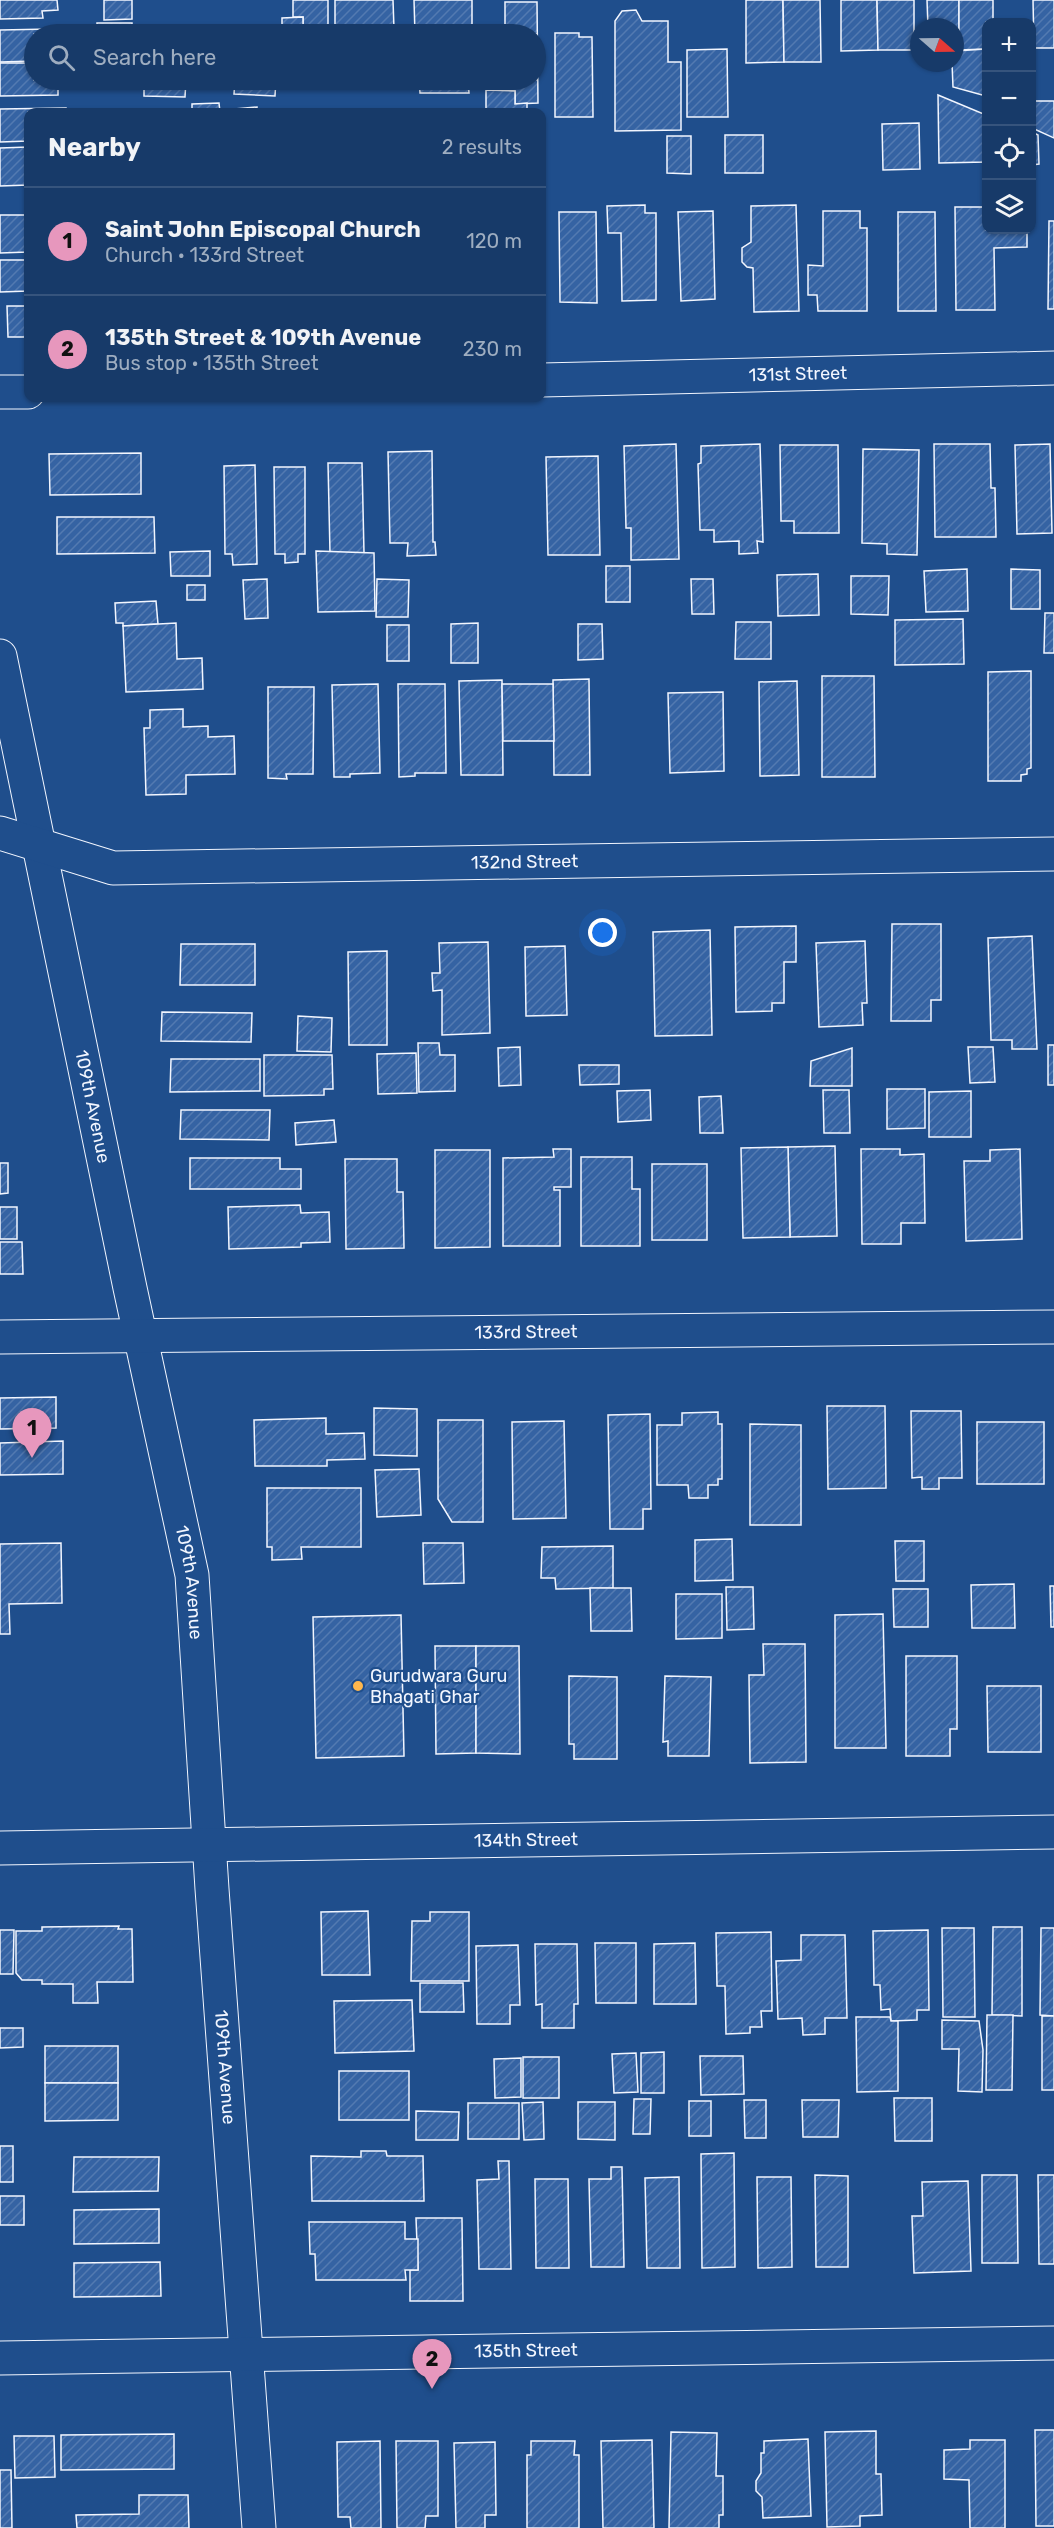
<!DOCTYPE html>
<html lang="en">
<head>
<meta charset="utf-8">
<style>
	:root { --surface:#173a69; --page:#20416f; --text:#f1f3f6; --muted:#9eadc0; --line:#36547d; --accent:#e797bd }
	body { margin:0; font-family:Rubik,sans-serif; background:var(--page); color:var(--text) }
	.controls { position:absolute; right:18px; top:18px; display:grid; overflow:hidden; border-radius:12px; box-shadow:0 2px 4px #0004 }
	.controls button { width:54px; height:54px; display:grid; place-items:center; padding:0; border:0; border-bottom:2px solid var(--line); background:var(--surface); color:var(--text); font:30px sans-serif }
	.compass { position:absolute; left:910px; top:18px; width:54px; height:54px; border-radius:50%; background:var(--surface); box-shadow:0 2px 4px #0004; rotate:110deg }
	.you { position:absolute; left:603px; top:933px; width:21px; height:21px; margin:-15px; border:4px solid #fff; border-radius:50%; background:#1a73e8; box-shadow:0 0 0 9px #1a73e833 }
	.badge { display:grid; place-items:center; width:39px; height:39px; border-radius:50%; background:var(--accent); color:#111; font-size:20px; font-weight:700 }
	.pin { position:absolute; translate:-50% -50px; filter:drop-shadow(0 2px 3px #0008) }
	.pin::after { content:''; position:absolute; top:32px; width:21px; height:18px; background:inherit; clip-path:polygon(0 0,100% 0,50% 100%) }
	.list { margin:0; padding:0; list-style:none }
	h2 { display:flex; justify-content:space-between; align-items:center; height:78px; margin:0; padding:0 24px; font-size:26px }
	h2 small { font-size:20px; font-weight:400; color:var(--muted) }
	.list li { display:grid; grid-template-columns:39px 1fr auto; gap:18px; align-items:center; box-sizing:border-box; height:108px; padding:0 24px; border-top:2px solid var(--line) }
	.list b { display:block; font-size:22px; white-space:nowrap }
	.list p { margin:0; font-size:20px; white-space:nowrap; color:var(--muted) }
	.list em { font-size:20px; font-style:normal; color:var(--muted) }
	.icon { flex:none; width:33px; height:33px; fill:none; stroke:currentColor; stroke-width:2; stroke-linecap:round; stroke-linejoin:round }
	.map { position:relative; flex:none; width:1054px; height:2528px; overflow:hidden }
	.search { position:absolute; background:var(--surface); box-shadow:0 2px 4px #0004; left:24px; top:24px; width:522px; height:66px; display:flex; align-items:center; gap:15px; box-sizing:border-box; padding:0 21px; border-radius:33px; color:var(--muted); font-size:22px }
	.panel { position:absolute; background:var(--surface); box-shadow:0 2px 4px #0004; left:24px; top:108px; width:522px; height:294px; border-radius:12px }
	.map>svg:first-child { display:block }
</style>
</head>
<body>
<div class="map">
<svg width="1054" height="2528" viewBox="0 0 1054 2528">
	<defs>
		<pattern id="building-hatch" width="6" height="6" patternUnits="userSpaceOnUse" patternTransform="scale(1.5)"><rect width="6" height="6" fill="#3563a3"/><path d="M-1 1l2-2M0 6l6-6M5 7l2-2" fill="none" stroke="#537ab1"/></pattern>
	</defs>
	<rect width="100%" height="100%" fill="#1f4e8c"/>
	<g fill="url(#building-hatch)" stroke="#f2f6ff" stroke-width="1.5">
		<path d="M0 0H57L58 10 42 11 43 18 0 19Z"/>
		<path d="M104 0H132V19L104 20Z"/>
		<path d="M293 0H328V33H303V17H293Z"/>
		<path d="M335 0H393L394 29H407V34H335Z"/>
		<path d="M414 0H472V34H415Z"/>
		<path d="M746 0H783L784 62 746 63Z"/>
		<path d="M783 0H820L821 62H784Z"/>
		<path d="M841 0H877L878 50 841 51Z"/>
		<path d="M877 0H914V50H878Z"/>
		<path d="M927 0H959V50H955V27H928Z"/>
		<path d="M959 0H993V22H986V49L959 50Z"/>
		<path d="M1033 0H1054V48H1034Z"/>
		<path d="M505 2H537L538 103 515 104V91H506L505 80H536V34H505Z"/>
		<path d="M636 10 642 21H668V62H681V130L615 131V21L622 11Z"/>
		<path d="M303 17V33L328 34H282V18Z"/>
		<path d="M97 23H132V34H68V26H97Z"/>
		<path d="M51 29V34H34V61L0 62V30Z"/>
		<path d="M555 33H579V37H592L593 117H555Z"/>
		<path d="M727 49 728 117H687V50Z"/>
		<path d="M986 49V96L953 87 952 63H955V51Z"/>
		<path d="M0 63H34V80H73V89H58V95L0 96Z"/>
		<path d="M144 80H186L185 97 144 96Z"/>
		<path d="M235 80H276L275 96 234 94Z"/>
		<path d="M419 80H468L469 93H420Z"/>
		<path d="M486 90 515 91V104L527 103V112H486Z"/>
		<path d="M938 95 986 115V162L939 163Z"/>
		<path d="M1032 101H1054V138L1032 128Z"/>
		<path d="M219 103 220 112H192V104Z"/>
		<path d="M257 107V112H224V110Z"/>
		<path d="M66 108V112H28V141L0 142V109Z"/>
		<path d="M919 123 920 169 883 170 882 124Z"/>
		<path d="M1032 132 1038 135 1039 164 1032 165Z"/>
		<rect x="725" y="135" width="38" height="38"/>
		<path d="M667 136H691V174L667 173Z"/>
		<path d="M28 147V185L0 186V148Z"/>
		<path d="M645 205V213H656V300L622 301 621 233H608L607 206Z"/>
		<path d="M796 205 799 311 754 312 753 268 747 267 742 262V248L751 242V206Z"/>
		<path d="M955 207H986V230H1027V247L994 248 995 310H956Z"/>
		<path d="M713 211 715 299 681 301 678 212Z"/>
		<path d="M823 211H860V228H867V311H818L817 295H808V265L823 266Z"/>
		<path d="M559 212H596L597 303 560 302Z"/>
		<path d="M898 212H935L936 311H898Z"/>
		<path d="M0 215H28V252L0 253Z"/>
		<path d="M1049 221H1054V309H1048Z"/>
		<path d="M0 260H28V291L0 292Z"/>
		<path d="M7 306H28V337H8Z"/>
		<path d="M676 444 679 559 631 560V528H626L624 446Z"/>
		<path d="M760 444 763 542 757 541 758 553 739 554V541L714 542V530H700L698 464 701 463V446Z"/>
		<path d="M934 444H990L991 488H995L996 537H935Z"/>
		<path d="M1050 444 1052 533 1017 534 1015 445Z"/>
		<path d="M780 445H838L839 533H794V521H781Z"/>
		<path d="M863 449 919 450 917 555 887 554V544L862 543Z"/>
		<path d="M432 451 433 542H435L436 555 407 556 408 543H390L388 452Z"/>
		<path d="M141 453V494L50 495 49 454Z"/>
		<path d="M598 456 600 555H548L546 457Z"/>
		<path d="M328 463H362L364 553H330Z"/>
		<path d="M255 465 257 564 233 565 232 554H225L224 466Z"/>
		<path d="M274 467H305V554H298V562L285 563V554H275Z"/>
		<path d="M57 517H154L155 553 57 554Z"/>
		<path d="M210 551V576H171L170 552Z"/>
		<path d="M316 551 374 553 375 611 318 612Z"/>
		<rect x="606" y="566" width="24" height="36"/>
		<path d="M967 569 968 611 926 612 924 571Z"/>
		<path d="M1011 569 1040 570V609H1011Z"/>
		<path d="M818 574 819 615 778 616 777 575Z"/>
		<path d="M851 576H889L888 615 851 614Z"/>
		<path d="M267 579 268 618 245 619 243 580Z"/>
		<path d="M377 579 409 580 408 617H376Z"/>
		<path d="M691 579H713L714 614H692Z"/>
		<rect x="187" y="585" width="18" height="15"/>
		<path d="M156 601 158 624 123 626V623H116L115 603Z"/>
		<path d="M1045 613H1054V653H1044Z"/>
		<path d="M963 619 964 664 895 665V620Z"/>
		<path d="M736 622H771V659H735Z"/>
		<path d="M176 623 177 659 202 658 203 689 126 692 123 626Z"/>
		<path d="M478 623V663H451V624Z"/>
		<path d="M578 624H602L603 659 578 660Z"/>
		<rect x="387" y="625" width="22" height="36"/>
		<path d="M1031 671V768L1027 769V774L1021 775V781H988V672Z"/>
		<path d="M822 676H874L875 777H822Z"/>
		<path d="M589 679 590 775H554L553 680Z"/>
		<path d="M502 680 503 775H461L459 681Z"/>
		<path d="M797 681 799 775 760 776 759 682Z"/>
		<path d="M378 684 380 773 350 774V777H334L332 685Z"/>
		<path d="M398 684H445L446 773H415V776L399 777Z"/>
		<path d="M502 684H553L554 741H503Z"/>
		<path d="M268 687H314L313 774H286L287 779 268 778Z"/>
		<path d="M723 692 724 771 670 773 668 693Z"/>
		<path d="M183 709V727L208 726V737L234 736 235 774 186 775V794L146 795 144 728H150V710Z"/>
		<path d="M892 924H941V1000H931V1021H891Z"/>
		<path d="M796 926V962H784V1003H772V1011L736 1012 735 927Z"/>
		<path d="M710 930 712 1035 655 1036 653 932Z"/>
		<path d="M1032 936 1037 1049H1012V1040H991L988 938Z"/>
		<path d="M865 941 867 1003H862L863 1025 819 1027 816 943Z"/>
		<path d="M488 942 490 1033 442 1035V990L433 991 432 973H440L439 943Z"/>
		<path d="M181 944H255V985H180Z"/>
		<path d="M565 946 567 1015 526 1016 525 947Z"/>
		<path d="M387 951V1045H349L348 952Z"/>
		<path d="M162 1012 252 1013 251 1042 161 1041Z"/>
		<path d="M298 1016 332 1018 331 1052 297 1051Z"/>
		<path d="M418 1043H439L440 1055H455V1091L419 1092Z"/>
		<rect x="1048" y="1045" width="6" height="40"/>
		<path d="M520 1047 521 1085 499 1086 498 1048Z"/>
		<path d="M968 1047H993L995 1082 970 1083Z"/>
		<path d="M852 1048V1086H810L811 1061Z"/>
		<path d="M416 1053 417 1093 378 1094 377 1054Z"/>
		<path d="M264 1055H332L333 1089H324V1095L264 1096Z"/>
		<path d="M171 1059H260V1091L170 1092Z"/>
		<path d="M579 1065H619V1084L580 1085Z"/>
		<path d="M887 1089H925V1128L887 1129Z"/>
		<path d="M650 1090 651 1120 618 1122 617 1091Z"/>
		<path d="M823 1090H849L850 1133H824Z"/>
		<path d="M971 1091V1137H929V1092Z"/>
		<path d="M721 1096 723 1133H700L699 1097Z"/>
		<path d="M181 1110H270L269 1140 180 1139Z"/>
		<path d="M334 1120 336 1142 296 1145 295 1123Z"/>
		<path d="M835 1146 837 1236 790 1237 788 1147Z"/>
		<path d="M788 1147 790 1237 743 1238 741 1148Z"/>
		<path d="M553 1149H571V1187H554V1190H560V1246H503V1158L554 1157Z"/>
		<path d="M861 1149H900V1155L924 1154 925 1223H901V1244H862Z"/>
		<path d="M1020 1149 1022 1239 966 1241 964 1161H990V1150Z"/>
		<path d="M435 1150H490V1247L435 1248Z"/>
		<path d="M581 1157H632V1189H640V1246H581Z"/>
		<path d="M190 1158H280V1169H301V1189H190Z"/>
		<path d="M345 1159H397V1192H403L404 1248 346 1249Z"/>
		<path d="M0 1163H8V1193L0 1194Z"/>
		<rect x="652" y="1164" width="55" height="76"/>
		<path d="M300 1205 301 1213 329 1212 330 1242 301 1243V1247L229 1249 228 1207Z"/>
		<rect x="0" y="1207" width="17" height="32"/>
		<path d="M0 1242H22L23 1274H0Z"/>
		<path d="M56 1397V1428L0 1429V1398Z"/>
		<path d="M827 1406H885L886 1488 828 1489Z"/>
		<path d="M374 1408 417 1409V1456L374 1455Z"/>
		<path d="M911 1411H961L962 1478H939V1489H922V1477L912 1478Z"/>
		<path d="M718 1412V1424H722V1479H718V1485H708V1498H689L688 1485H657V1425H682V1413Z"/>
		<path d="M650 1414 651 1509H643V1529H610L608 1415Z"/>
		<path d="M326 1418V1434L364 1433 365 1459 327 1460V1466H255L254 1420Z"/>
		<path d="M438 1420H483V1522H452L438 1499Z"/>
		<path d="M564 1421 566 1518 513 1519 512 1422Z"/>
		<rect x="977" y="1422" width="67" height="62"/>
		<path d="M750 1424 801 1425V1525H750Z"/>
		<path d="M63 1441V1474L0 1475V1443Z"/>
		<path d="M419 1469 421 1515 377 1517 375 1470Z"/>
		<path d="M267 1488H361V1547H301L302 1559 272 1560V1547H267Z"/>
		<path d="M732 1539 733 1580 695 1581V1540Z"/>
		<path d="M895 1541H924V1581H896Z"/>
		<path d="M61 1543 62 1603 9 1604 10 1634H0V1544Z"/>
		<path d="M423 1543H463L464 1583 424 1584Z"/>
		<path d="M613 1546V1588L556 1589 555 1578H541L542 1547Z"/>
		<path d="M1014 1584 1015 1628H972L971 1585Z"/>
		<path d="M1050 1586H1054V1627H1051Z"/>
		<path d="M726 1587H753L754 1629 727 1630Z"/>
		<path d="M590 1588H631L632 1631H591Z"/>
		<path d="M893 1589H928V1627H894Z"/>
		<path d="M676 1594H722V1638L676 1639Z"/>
		<path d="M883 1614 886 1748H835V1615Z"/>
		<path d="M401 1615 404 1756 316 1758 313 1617Z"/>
		<path d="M763 1644H805L806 1762 750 1763 749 1675H764Z"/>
		<path d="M435 1646H476V1753L436 1754Z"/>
		<path d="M476 1646H519L520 1754 476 1753Z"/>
		<path d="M906 1656H957V1729H950V1756H906Z"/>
		<path d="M569 1676 617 1677V1759H574V1744H569Z"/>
		<path d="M665 1676 711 1677 709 1756H668V1741L663 1742Z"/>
		<path d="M987 1686H1041V1752H988Z"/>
		<path d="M368 1911 370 1975H322L321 1912Z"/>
		<path d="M430 1912H469V1981H411L412 1921H430Z"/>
		<path d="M119 1926 118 1929H132L133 1982H97L98 2003H73V1984H42V1980H22L16 1973V1931H42V1927Z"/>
		<path d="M993 1927H1022V2016L992 2015Z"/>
		<path d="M942 1928H974L975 2017H943Z"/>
		<path d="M1041 1928H1054V2016L1040 2015Z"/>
		<path d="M0 1930H14L13 1974H0Z"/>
		<path d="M928 1930 929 2010H917V2020L891 2021 890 2009 881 2010 880 1985H874L873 1931Z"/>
		<path d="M771 1932 772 2011H761L762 2027H750V2033L726 2034 725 1986H717L716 1933Z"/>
		<path d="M801 1935H845L847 2018H825V2034L803 2035 802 2018 778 2019 776 1961 801 1960Z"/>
		<path d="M595 1943H636V2003H596Z"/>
		<path d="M695 1943 696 2004H654V1944Z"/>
		<path d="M535 1944H577L578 2004H574V2028H542V2004L536 2005Z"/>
		<path d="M518 1945 520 2005H510V2024H477L476 1946Z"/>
		<path d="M420 1983H463L464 2012H420Z"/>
		<path d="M412 2000 414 2051 335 2053 334 2001Z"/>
		<path d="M987 2015H1013L1012 2090H986Z"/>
		<rect x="1042" y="2016" width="12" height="74"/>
		<path d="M856 2017H890L891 2021H898V2091L857 2092Z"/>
		<path d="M942 2020 979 2021 983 2050 982 2092 958 2091 959 2049H942Z"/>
		<path d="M0 2028H23V2047L0 2048Z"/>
		<rect x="45" y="2046" width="73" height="37"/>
		<path d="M664 2052V2093H641V2053Z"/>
		<path d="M636 2053 638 2092 614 2093 612 2054Z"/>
		<path d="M700 2056H743L744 2094 701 2095Z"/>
		<rect x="523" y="2057" width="36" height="41"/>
		<path d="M521 2058V2097L495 2098 494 2059Z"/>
		<rect x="339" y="2071" width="70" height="49"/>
		<path d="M45 2083H118V2120L45 2121Z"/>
		<path d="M894 2098H932V2141H895Z"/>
		<path d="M634 2099H651L650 2134H633Z"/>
		<path d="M744 2100H766V2138H745Z"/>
		<path d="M802 2100H839L838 2137H803Z"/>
		<rect x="689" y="2101" width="22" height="35"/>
		<path d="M543 2102 544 2139 524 2140 522 2103Z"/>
		<path d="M578 2102H615V2140L578 2139Z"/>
		<rect x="468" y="2103" width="51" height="36"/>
		<path d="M416 2111 459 2112 458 2140H416Z"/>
		<rect x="0" y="2146" width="13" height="36"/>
		<path d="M361 2151H386L387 2156H423L424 2201H312L311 2156 361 2157Z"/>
		<path d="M734 2153 735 2267 702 2268 701 2154Z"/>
		<path d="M74 2157H159L158 2191 73 2192Z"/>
		<path d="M498 2161H509L511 2269H479L477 2180 499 2179Z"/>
		<path d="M611 2167H622L624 2267H591L589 2179H611Z"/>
		<path d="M815 2175 848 2176V2267H816Z"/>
		<path d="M982 2175H1017L1018 2263H982Z"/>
		<path d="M1038 2175H1054V2264H1039Z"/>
		<path d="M679 2177 680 2268H647L645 2178Z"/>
		<path d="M757 2177H791L792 2267 758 2268Z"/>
		<path d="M535 2179H568L569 2268H536Z"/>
		<path d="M968 2181 971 2271 914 2273 912 2216H923L922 2182Z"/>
		<rect x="0" y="2196" width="24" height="29"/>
		<path d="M159 2209V2243L74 2244V2210Z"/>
		<path d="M416 2218H462L463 2301H410V2270H418Z"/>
		<path d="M309 2222H405V2239H418V2270H405L406 2280H316L315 2254H310Z"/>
		<path d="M160 2262 161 2296 74 2297V2263Z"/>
		<path d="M1035 2430H1054V2526H1036Z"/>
		<path d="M876 2431V2474H881L882 2515 860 2516V2526L827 2527 825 2432Z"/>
		<path d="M671 2432 717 2433 716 2476H723V2515H719V2528H669Z"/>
		<path d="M174 2434V2469L61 2470V2435Z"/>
		<path d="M14 2436H54L55 2477 15 2478Z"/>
		<path d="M808 2439 811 2516 763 2518 762 2497 756 2491V2481L761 2473V2453H764V2441Z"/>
		<path d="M652 2440 654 2528H603L601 2441Z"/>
		<path d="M970 2440H1005V2528H970L969 2480 944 2479V2450L970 2449Z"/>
		<path d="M380 2441 381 2528H351L350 2517H338L337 2442Z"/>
		<path d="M396 2441H438V2516H426L425 2528H397Z"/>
		<path d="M531 2441H575L574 2455H579V2528H527V2455H531Z"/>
		<path d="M495 2442 496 2515H485V2528H456L454 2443Z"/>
		<path d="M0 2470H11L12 2528H0Z"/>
		<path d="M139 2495H188L189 2528H77L76 2515 139 2514Z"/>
	</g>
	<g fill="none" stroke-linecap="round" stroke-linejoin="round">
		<defs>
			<g id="minor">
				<path id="s1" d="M542 380 1054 368"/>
				<path d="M0 392H28"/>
				<path id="s2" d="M0 656 130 1288 192 1575 212 1889 259 2528"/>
				<path id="s3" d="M0 833 113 868 1054 854"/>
				<path id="s4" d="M0 1337 1054 1327"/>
				<path id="s5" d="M0 1848 1054 1832"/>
				<path id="s6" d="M0 2358 1054 2343"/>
			</g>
		</defs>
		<use href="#minor" stroke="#f2f6ff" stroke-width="35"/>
		<use href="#minor" stroke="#1f4e8c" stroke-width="33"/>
	</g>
	<circle fill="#ffb74d" stroke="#1f4e8c" stroke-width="2" cx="358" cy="1686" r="6"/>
	<g text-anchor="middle" stroke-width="4.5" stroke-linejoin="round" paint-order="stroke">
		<g font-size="18" fill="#f2f6ff" stroke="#1f4e8c">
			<text dy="6" stroke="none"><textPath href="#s1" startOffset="256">131st Street</textPath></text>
			<text dy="6" stroke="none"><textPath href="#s3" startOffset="530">132nd Street</textPath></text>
			<text dy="6" stroke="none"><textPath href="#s2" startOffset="460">109th Avenue</textPath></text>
			<text dy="6" stroke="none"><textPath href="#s4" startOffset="526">133rd Street</textPath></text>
			<text dy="6" stroke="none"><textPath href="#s2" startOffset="946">109th Avenue</textPath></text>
			<text dy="6" stroke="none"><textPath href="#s5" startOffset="526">134th Street</textPath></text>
			<text dy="6" stroke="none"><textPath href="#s2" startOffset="1432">109th Avenue</textPath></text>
			<text dy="6" stroke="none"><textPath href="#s6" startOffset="526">135th Street</textPath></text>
		</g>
		<g font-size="18" fill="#f2f6ff" stroke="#1f4e8c" text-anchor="start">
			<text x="370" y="1682">Gurudwara Guru<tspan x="370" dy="21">Bhagati Ghar</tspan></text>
		</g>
	</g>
</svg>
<div class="controls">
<button>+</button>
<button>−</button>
<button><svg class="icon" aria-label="locate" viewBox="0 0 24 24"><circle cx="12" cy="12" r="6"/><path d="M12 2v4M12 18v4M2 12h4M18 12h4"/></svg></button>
<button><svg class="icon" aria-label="layers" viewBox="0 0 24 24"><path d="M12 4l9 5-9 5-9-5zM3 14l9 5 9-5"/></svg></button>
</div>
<svg class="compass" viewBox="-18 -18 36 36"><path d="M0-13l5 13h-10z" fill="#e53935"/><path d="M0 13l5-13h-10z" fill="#9eadc0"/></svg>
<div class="you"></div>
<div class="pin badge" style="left:32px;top:1458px">1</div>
<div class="pin badge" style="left:432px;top:2389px">2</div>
<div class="search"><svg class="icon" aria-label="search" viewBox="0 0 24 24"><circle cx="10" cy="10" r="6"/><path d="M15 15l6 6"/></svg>Search here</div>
<section class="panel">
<h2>Nearby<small>2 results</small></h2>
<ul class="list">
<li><span class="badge">1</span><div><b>Saint John Episcopal Church</b><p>Church · 133rd Street</p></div><em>120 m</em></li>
<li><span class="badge">2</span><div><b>135th Street &amp; 109th Avenue</b><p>Bus stop · 135th Street</p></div><em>230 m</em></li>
</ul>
</section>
</div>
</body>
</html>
